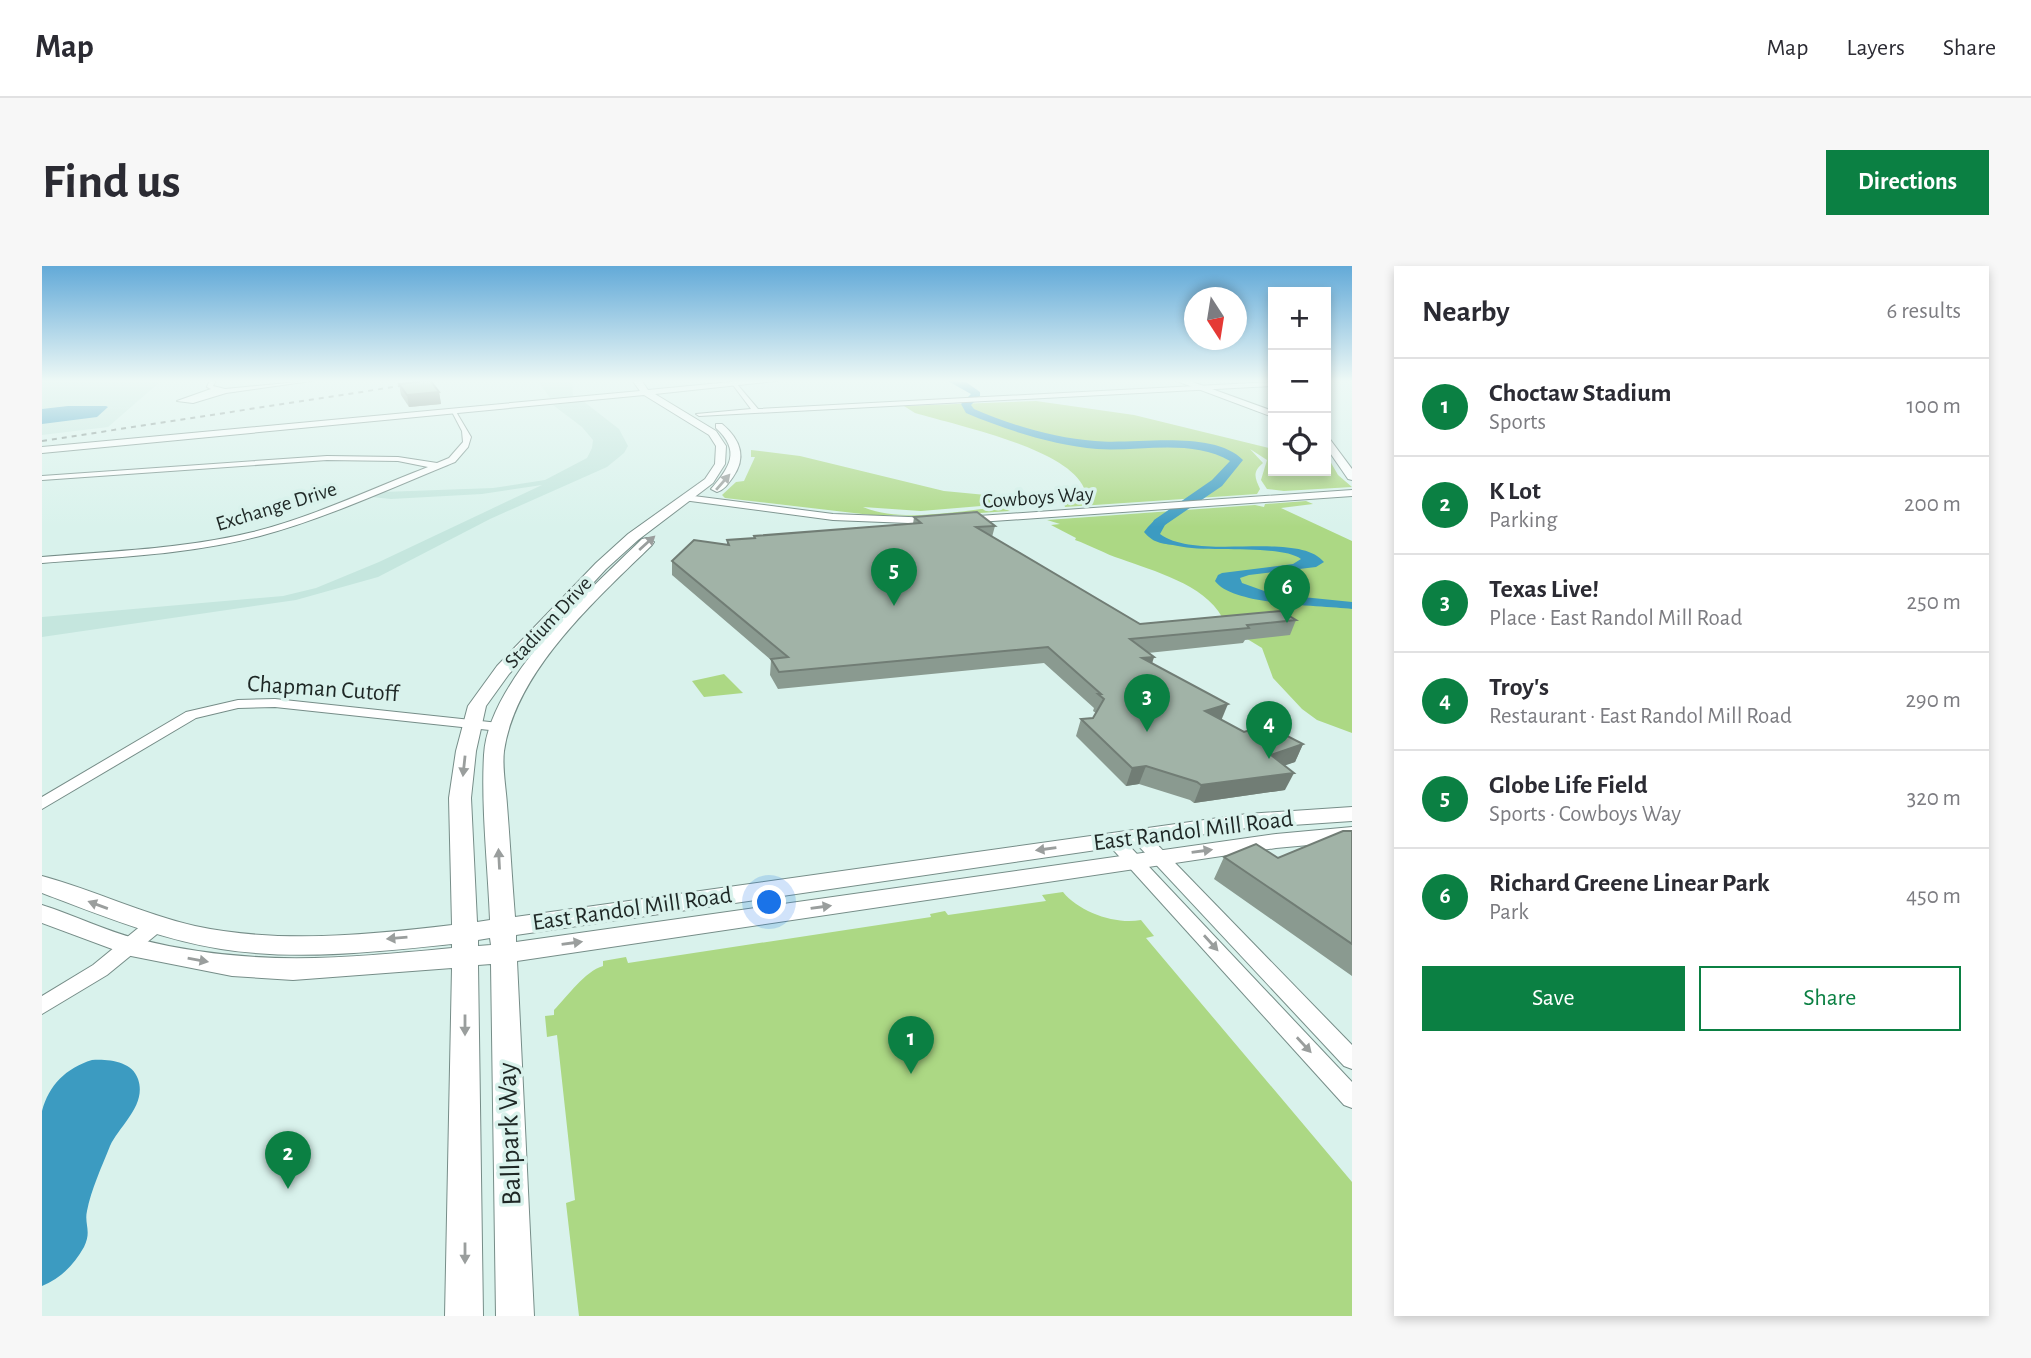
<!DOCTYPE html>
<html lang="en">
<head>
<meta charset="utf-8">
<style>
	:root { --surface:#fff; --page:#f7f7f7; --text:#2b2b33; --muted:#7c7c81; --line:#e1e1e2; --accent:#0b8043 }
	body { margin:0; font-family:"Alegreya Sans",sans-serif; background:var(--page); color:var(--text) }
	.controls { position:absolute; right:21px; top:21px; display:grid; overflow:hidden; border-radius:0px; box-shadow:0 4px 10px #0003 }
	.controls button { width:63px; height:63px; display:grid; place-items:center; padding:0; border:0; border-bottom:2px solid var(--line); background:var(--surface); color:var(--text); font:35px sans-serif }
	.compass { position:absolute; left:1142px; top:21px; width:63px; height:63px; border-radius:50%; background:var(--surface); box-shadow:0 4px 10px #0003; rotate:168deg }
	.you { position:absolute; left:728px; top:637px; width:24px; height:24px; margin:-18px; border:5px solid #fff; border-radius:50%; background:#1a73e8; box-shadow:0 0 0 10px #1a73e833 }
	.badge { display:grid; place-items:center; width:46px; height:46px; border-radius:50%; background:var(--accent); color:#fff; font-size:23px; font-weight:700 }
	.pin { position:absolute; translate:-50% -58px; filter:drop-shadow(0 2px 4px #0008) }
	.pin::after { content:''; position:absolute; top:37px; width:24px; height:21px; background:inherit; clip-path:polygon(0 0,100% 0,50% 100%) }
	.list { margin:0; padding:0; list-style:none }
	h2 { display:flex; justify-content:space-between; align-items:center; height:91px; margin:0; padding:0 28px; font-size:30px }
	h2 small { font-size:23px; font-weight:400; color:var(--muted) }
	.list li { display:grid; grid-template-columns:46px 1fr auto; gap:21px; align-items:center; box-sizing:border-box; height:98px; padding:0 28px; border-top:2px solid var(--line) }
	.list b { display:block; font-size:26px; white-space:nowrap }
	.list p { margin:0; font-size:23px; white-space:nowrap; color:var(--muted) }
	.list em { font-size:23px; font-style:normal; color:var(--muted) }
	.actions { display:flex; gap:14px; padding:21px 28px }
	.actions a { flex:1; padding:16px 0; border:2px solid var(--accent); border-radius:0px; text-align:center; font-size:24px; color:var(--accent) }
	.actions .main { background:var(--accent); color:#fff }
	.icon { flex:none; width:38px; height:38px; fill:none; stroke:currentColor; stroke-width:2; stroke-linecap:round; stroke-linejoin:round }
	.map { position:relative; flex:none; width:1310px; height:1050px; overflow:hidden; border-radius:0px }
	header { display:flex; align-items:center; gap:42px; box-sizing:border-box; height:98px; padding:0 35px; background:var(--surface); border-bottom:2px solid var(--line) }
	header strong { font-size:33px }
	nav { display:flex; gap:38px; margin-inline-start:auto; font-size:24px }
	.intro { display:flex; align-items:center; justify-content:space-between; box-sizing:border-box; height:168px; padding:0 42px }
	h1 { margin:0; font-size:49px }
	.button { padding:18px 32px; border-radius:0px; background:var(--accent); color:#fff; font-size:24px; font-weight:700 }
	main { display:flex; gap:42px; padding:0 42px }
	aside { flex:1; background:var(--surface); border-radius:0px; box-shadow:0 4px 10px #0003 }
	.map>svg:first-child { display:block }
</style>
</head>
<body>
<header>
<strong>Map</strong>
<nav><a>Map</a><a>Layers</a><a>Share</a></nav>
</header>
<div class="intro"><h1>Find us</h1><a class="button">Directions</a></div>
<main>
<div class="map">
<svg width="1310" height="1050" viewBox="0 0 1310 1050">
	<rect width="100%" height="100%" fill="#d9f2ec"/>
	<g fill="#c5e6de">
		<path d="M0 114H120L66 161 0 169Z"/>
		<path d="M495 114H530L531 131 509 133Z"/>
		<path d="M541 135 577 163 586 180 582 187 565 201 448 253 336 311 254 334 0 371V351L241 330 274 322 337 296 500 219 440 228 349 233 330 231 341 226 451 222 503 214 545 192 550 182 551 174 540 161 511 139Z"/>
	</g>
	<g fill="#acd884">
		<path d="M994 135 1092 149 1231 183V205H1284V188L1296 209 1310 221 1242 225 1225 223 1219 214 1225 194 1208 183 1221 197C1210 206 1213 212 1218 223L1215 228 1023 241 1019 229 1042 222C1025 182 913 159 873 147L862 140Z"/>
		<path d="M709 184 758 190 902 225 944 229 951 239 879 245 821 241C857 257 918 245 957 241L968 245 892 250 829 249 683 232 680 229 694 216 702 215 713 191H709Z"/>
		<path d="M1264 235 1271 238 1239 242 1310 275V467L1275 454 1260 443 1231 412 1220 382 1179 357 1180 351C1162 318 1111 305 1079 293 1063 288 1048 279 1033 274L1034 272 1009 259 1018 258 1005 254 1213 239 1222 241 1223 238Z"/>
		<path d="M682 408 701 427 662 431 650 415Z"/>
		<path d="M1021 626C1037 646 1074 659 1099 654L1112 670 1104 672 1310 916V1050H537L524 937 533 934 515 769 505 771 503 750 512 749V744C525 731 543 705 561 700V695L584 691 586 697 889 651 888 648 903 645 906 649 1004 635 1000 629Z"/>
	</g>
	<g fill="#3c9bc1">
		<path d="M26 140H64L66 141 55 151 0 158V143Z"/>
		<path d="M1139 245 1118 263V268C1156 296 1256 264 1282 296L1274 301 1207 309 1198 312 1200 317 1231 328 1310 336V343C1279 339 1191 340 1173 315L1176 309 1180 307 1251 298 1259 293C1239 278 1166 287 1136 280 1122 277 1113 279 1102 266 1113 252 1121 246 1139 245Z"/>
		<path d="M50 794C66 793 90 795 96 813 105 839 78 859 68 880 60 900 49 924 45 945 42 958 50 965 42 981 32 999 19 1012 0 1020V845C7 819 24 802 50 794Z"/>
	</g>
	<g fill="none" stroke-linecap="round" stroke-linejoin="round">
		<path fill="#3c9bc1" fill-rule="evenodd" d="M904 114 924 116 938 126V130L929 139 932 143C969 159 1012 172 1053 175 1094 179 1170 163 1201 194L1180 220 1123 259 1118 268H1108L1106 265 1112 254 1170 214 1188 195C1149 172 1097 186 1055 183 1011 179 964 164 924 147L919 138 929 128Z"/>
		<defs>
			<g id="minor">
				<path d="M168 114H174L171 120 183 123 276 114 184 127 151 137 135 135 169 123 165 121Z"/>
				<path d="M1284 114H1294L1284 117Z"/>
				<path d="M1231 116V120L657 150 654 148 709 143 691 119 694 117 716 143Z"/>
				<path d="M409 144H413L429 171 426 181 413 196C349 222 285 252 218 270 147 289 72 291 0 297V291C71 285 142 283 211 266 271 251 329 223 386 201L356 195 285 194 0 214V210L285 190 356 191 395 197 407 192 421 176 420 165Z"/>
				<path d="M1310 224V230L922 257 917 254 922 251Z"/>
				<path d="M644 229 791 248 892 252 897 255 892 258 791 254 641 234V230Z"/>
				<path d="M233 433 457 457 464 461 457 465 233 441 196 442 154 452 0 543V531L144 446 196 434Z"/>
				<path d="M1097 565 1103 566 1310 779V803L1302 800 1091 574 1089 570 1091 566Z"/>
				<path d="M1072 569 1078 570 1310 816V842L1302 839 1066 578 1064 574 1066 570Z"/>
				<path d="M113 652 120 654 122 659 120 664 65 709 0 748V730L51 699 106 654Z"/>
			</g>
			<g id="major">
				<path d="M590 114H599L606 124 709 114H743L613 128 674 165 684 180 683 198 671 217 596 274 564 303 467 408 444 440 434 485 429 532 435 656 448 654C446 602 439 541 442 489 446 414 549 323 600 273L605 272 612 276 610 279C554 334 474 404 462 485 460 502 464 522 465 539 468 576 470 614 473 651L1205 548 1310 541V555L1205 562 474 669V676L1234 568 1310 561V575L1234 582 475 695 492 1050H454L449 698 436 699 441 1050H403L410 702 251 714 190 710 89 690 0 657V639C32 649 63 665 96 673 207 701 298 693 410 682V678C334 686 255 695 179 683 117 673 58 649 0 627V610C52 624 100 648 153 660 237 678 326 669 410 659L407 532 414 485 426 440 455 400 554 297 586 268 663 213 673 198 674 180 667 169 602 129 0 187V181L598 125ZM448 672 449 679 436 680V674Z"/>
				<path d="M1132 114H1145L1231 145V151Z"/>
				<path d="M674 158H680C698 173 705 191 691 211 686 218 682 224 675 226L669 223C688 201 699 185 674 162Z"/>
				<path d="M1284 171 1287 172 1310 203V214L1306 213 1284 181Z"/>
			</g>
		</defs>
		<use href="#minor" stroke="#768d88" stroke-width="2"/>
		<use href="#major" stroke="#768d88" stroke-width="2"/>
		<use href="#minor" fill="#fff" fill-rule="evenodd"/>
		<use href="#major" fill="#fff" fill-rule="evenodd"/>
		<path stroke="#758581" stroke-width="2" stroke-dasharray="5 5" stroke-linecap="butt" d="M0 175 397 114"/>
	</g>
	<g fill="#8a9a90">
		<path d="M357 118 397 126 399 138 367 141 359 129Z"/>
		<path d="M872 251 953 260 950 271 1098 358 1254 354 1248 369 1203 374 1201 377 1106 387 1112 391 1110 398 1179 454 1202 466 1261 478 1253 496 1242 499 1243 524 1152 537 1148 534 1097 518 1084 520 1034 470 1039 453 1051 452 1054 447 1051 445 1052 442 1002 397 736 423 728 409 729 394 630 309V295L685 278V274L712 272V270L871 258Z"/>
		<path d="M1310 565V710L1172 613 1182 591 1236 592Z"/>
	</g>
	<g fill="#717d75">
		<path d="M397 126 399 138 367 141 365 129Z"/>
		<path d="M1112 391 1106 407 1100 392Z"/>
		<path d="M1186 438 1179 455 1163 445Z"/>
		<path d="M1261 478 1253 496 1222 507 1229 489Z"/>
		<path d="M1104 500 1097 518 1084 520 1090 502Z"/>
		<path d="M1252 507 1243 524 1152 537 1159 519Z"/>
	</g>
	<g fill="#a1b3a7" stroke="#717d75" stroke-width="2">
		<path d="M388 114 397 126 365 129 357 118Z"/>
		<path d="M935 246 953 260 934 261 1098 358 1239 345 1254 354 1205 359 1207 362 1088 373 1112 391 1100 392 1186 438 1163 445 1202 466 1224 459 1261 478 1229 489 1252 507 1159 519 1155 516 1104 500 1090 502 1039 453 1051 452 1062 433 1056 428H1059L1006 381 737 406 729 393 746 391 630 295 652 274 687 279 685 274 713 272 712 270 879 257 872 251Z"/>
		<path d="M1301 565H1310V678L1182 591 1214 578 1236 592Z"/>
	</g>
	<defs><path id="oneway-solid" d="M-6-.8H1V-3.2L6.5 0L1 3.2V.8H-6Z" transform="scale(1.75)"/></defs>
	<g fill="#9a9e9d">
		<use href="#oneway-solid" transform="translate(681 216) rotate(-49)"/>
		<use href="#oneway-solid" transform="translate(605 277) rotate(-42)"/>
		<use href="#oneway-solid" transform="translate(422 500) rotate(96)"/>
		<use href="#oneway-solid" transform="translate(1004 583) rotate(172)"/>
		<use href="#oneway-solid" transform="translate(1160 585) rotate(-8)"/>
		<use href="#oneway-solid" transform="translate(457 593) rotate(-93)"/>
		<use href="#oneway-solid" transform="translate(56 639) rotate(-160)"/>
		<use href="#oneway-solid" transform="translate(779 641) rotate(-8)"/>
		<use href="#oneway-solid" transform="translate(355 672) rotate(175)"/>
		<use href="#oneway-solid" transform="translate(530 677) rotate(-8)"/>
		<use href="#oneway-solid" transform="translate(1169 677) rotate(48)"/>
		<use href="#oneway-solid" transform="translate(156 694) rotate(10)"/>
		<use href="#oneway-solid" transform="translate(423 759) rotate(90)"/>
		<use href="#oneway-solid" transform="translate(1262 779) rotate(47)"/>
		<use href="#oneway-solid" transform="translate(423 987) rotate(90)"/>
	</g>
	<linearGradient id="sky" x2="0" y2="1"><stop stop-color="#63aad8"/><stop offset="0.44" stop-color="#eef9f6"/><stop offset="1" stop-color="#eef9f6" stop-opacity="0"/></linearGradient>
	<rect width="1310" height="261" fill="url(#sky)"/>
	<g text-anchor="middle" stroke-width="7" stroke-linejoin="round" paint-order="stroke">
		<g font-size="21" fill="#1e2725" stroke="#d9f2ec">
			<text transform="translate(996 231) rotate(-4)" y="7">Cowboys Way</text>
			<text transform="translate(234 240) rotate(-17)" y="7">Exchange Drive</text>
			<text transform="translate(506 356) rotate(-47)" y="7">Stadium Drive</text>
		</g>
		<g font-size="24" fill="#1e2725" stroke="#d9f2ec">
			<text transform="translate(281 422) rotate(4)" y="8">Chapman Cutoff</text>
			<text transform="translate(1151 564) rotate(-7)" y="8">East Randol Mill Road</text>
			<text transform="translate(590 642) rotate(-8)" y="8">East Randol Mill Road</text>
		</g>
		<g font-size="28" fill="#1e2725" stroke="#d9f2ec">
			<text transform="translate(466 868) rotate(-92)" y="10">Ballpark Way</text>
		</g>
	</g>
</svg>
<div class="controls">
<button>+</button>
<button>−</button>
<button><svg class="icon" aria-label="locate" viewBox="0 0 24 24"><circle cx="12" cy="12" r="6"/><path d="M12 2v4M12 18v4M2 12h4M18 12h4"/></svg></button>
</div>
<svg class="compass" viewBox="-18 -18 36 36"><path d="M0-13l5 13h-10z" fill="#e53935"/><path d="M0 13l5-13h-10z" fill="#7c7c81"/></svg>
<div class="you"></div>
<div class="pin badge" style="left:869px;top:808px">1</div>
<div class="pin badge" style="left:246px;top:923px">2</div>
<div class="pin badge" style="left:1105px;top:466px">3</div>
<div class="pin badge" style="left:1227px;top:493px">4</div>
<div class="pin badge" style="left:852px;top:340px">5</div>
<div class="pin badge" style="left:1245px;top:357px">6</div>
</div>
<aside>
<h2>Nearby<small>6 results</small></h2>
<ul class="list">
<li><span class="badge">1</span><div><b>Choctaw Stadium</b><p>Sports</p></div><em>100 m</em></li>
<li><span class="badge">2</span><div><b>K Lot</b><p>Parking</p></div><em>200 m</em></li>
<li><span class="badge">3</span><div><b>Texas Live!</b><p>Place · East Randol Mill Road</p></div><em>250 m</em></li>
<li><span class="badge">4</span><div><b>Troy's</b><p>Restaurant · East Randol Mill Road</p></div><em>290 m</em></li>
<li><span class="badge">5</span><div><b>Globe Life Field</b><p>Sports · Cowboys Way</p></div><em>320 m</em></li>
<li><span class="badge">6</span><div><b>Richard Greene Linear Park</b><p>Park</p></div><em>450 m</em></li>
</ul>
<div class="actions"><a class="main">Save</a><a>Share</a></div>
</aside>
</main>
</body>
</html>
